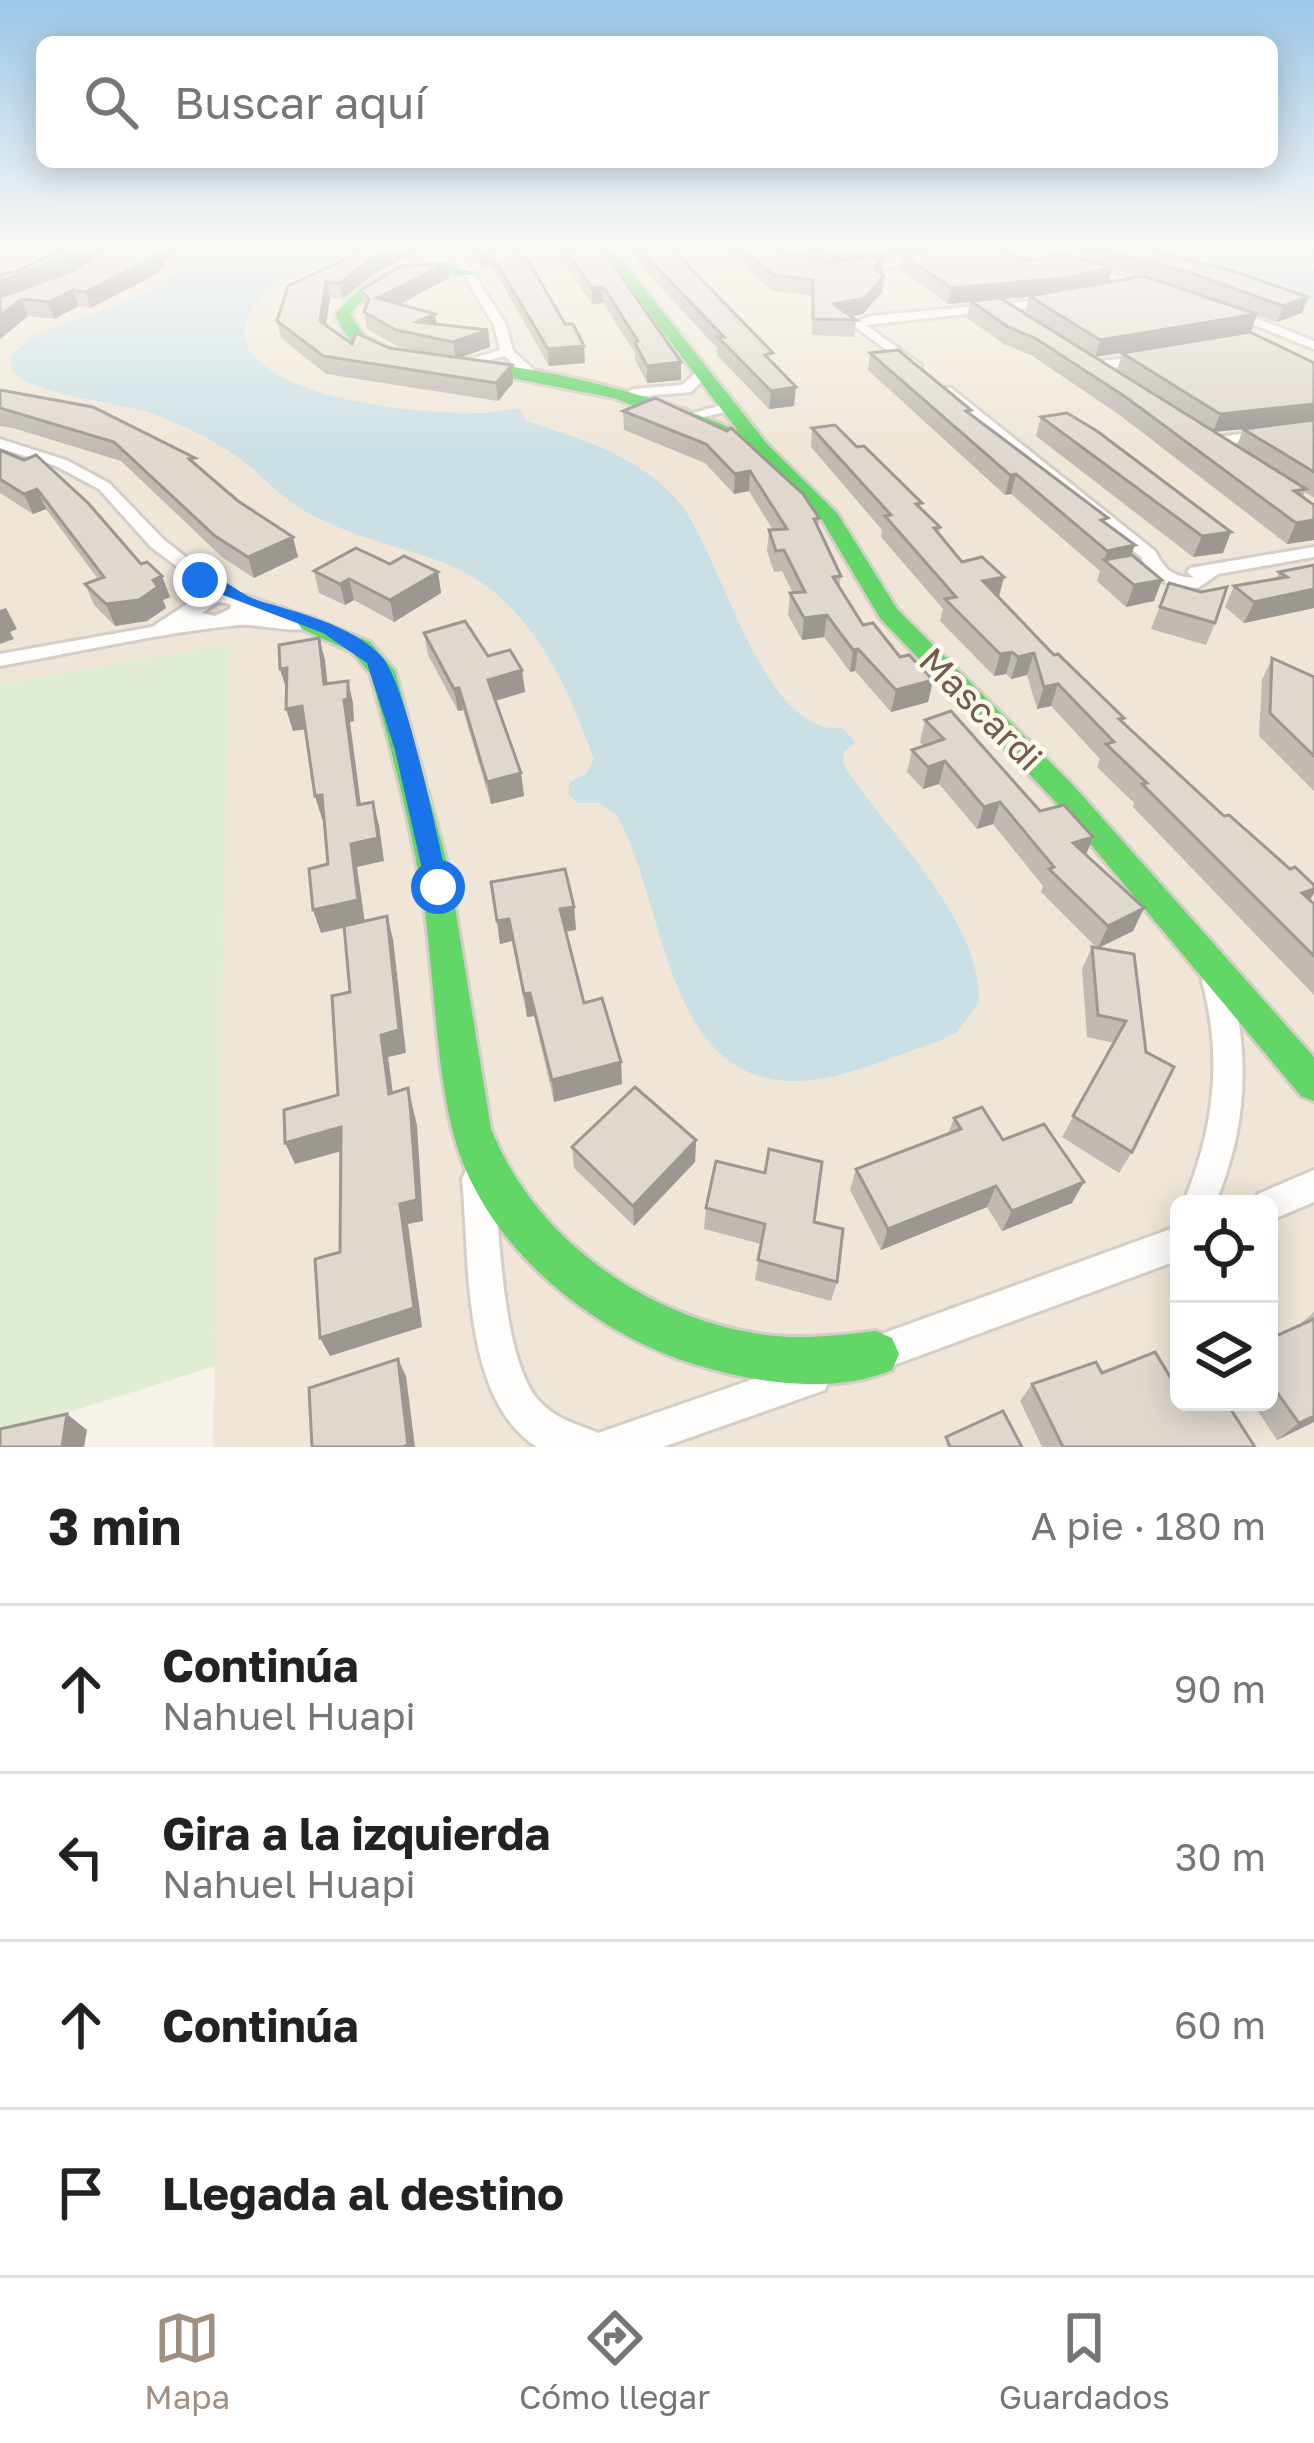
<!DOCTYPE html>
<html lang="es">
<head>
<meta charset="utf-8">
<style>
	:root { --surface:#fff; --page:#f6f6f6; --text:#222; --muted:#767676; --line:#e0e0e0; --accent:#a09082 }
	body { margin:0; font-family:"Golos Text",sans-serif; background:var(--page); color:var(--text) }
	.controls { position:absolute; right:36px; bottom:36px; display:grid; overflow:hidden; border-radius:18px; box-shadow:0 6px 30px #0003 }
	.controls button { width:108px; height:108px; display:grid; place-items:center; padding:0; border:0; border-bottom:3px solid var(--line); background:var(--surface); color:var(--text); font:60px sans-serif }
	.stop { position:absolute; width:36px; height:36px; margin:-27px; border:9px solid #1a73e8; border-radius:50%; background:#fff }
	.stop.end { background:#1a73e8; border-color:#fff; box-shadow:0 3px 12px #0008 }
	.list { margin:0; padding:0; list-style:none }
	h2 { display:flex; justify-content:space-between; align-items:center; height:156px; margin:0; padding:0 48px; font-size:51px }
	h2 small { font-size:39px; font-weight:400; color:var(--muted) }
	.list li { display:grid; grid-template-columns:78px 1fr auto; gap:36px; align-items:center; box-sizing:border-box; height:168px; padding:0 48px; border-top:3px solid var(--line) }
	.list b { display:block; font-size:45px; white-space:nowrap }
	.list p { margin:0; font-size:39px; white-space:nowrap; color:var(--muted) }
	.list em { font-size:39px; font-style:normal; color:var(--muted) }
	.icon { flex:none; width:66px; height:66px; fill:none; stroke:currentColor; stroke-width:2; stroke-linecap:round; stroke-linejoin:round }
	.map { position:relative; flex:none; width:1314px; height:1447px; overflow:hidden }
	.search { position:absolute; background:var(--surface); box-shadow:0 6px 30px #0003; left:36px; right:36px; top:36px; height:132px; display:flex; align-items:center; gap:30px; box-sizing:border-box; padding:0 42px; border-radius:18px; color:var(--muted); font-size:45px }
	.sheet { height:828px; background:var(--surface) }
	nav { display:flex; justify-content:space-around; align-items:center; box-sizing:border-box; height:168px; border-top:3px solid var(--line); background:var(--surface); font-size:33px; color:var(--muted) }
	nav a { display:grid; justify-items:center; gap:6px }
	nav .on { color:var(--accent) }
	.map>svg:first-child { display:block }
</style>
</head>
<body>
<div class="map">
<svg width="1314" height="1447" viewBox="0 0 1314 1447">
	<rect width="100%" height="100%" fill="#f6f2e9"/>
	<path fill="#efe6d7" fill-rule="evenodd" d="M0 249H1314V1447H213L229 645 0 684ZM1179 1204H1269V1402H1179Z"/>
	<path fill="#e1ecd4" d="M229 644 215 1366 0 1434V684Z"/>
	<g fill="#cbe0e5">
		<path d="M192 249H354C323 269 282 275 256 304 244 318 239 338 252 354 292 403 424 414 483 413 497 413 506 408 520 409L526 421C581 439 638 455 678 501 720 548 760 736 842 728L856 742 844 752 843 764C886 831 982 920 979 1002L957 1032 939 1041C896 1055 844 1080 798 1081 663 1085 667 901 616 814L599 803H578L568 794 570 782 586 774 594 759C565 679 527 594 442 562 396 545 348 536 305 511 282 498 267 481 248 465 221 443 191 429 159 416 118 400 42 399 11 371L12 355 28 340C74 312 170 303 192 249Z"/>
		<path d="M1129 249H1256L1314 269V304Z"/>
	</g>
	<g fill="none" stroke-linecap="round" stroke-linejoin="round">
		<defs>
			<g id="street">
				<path d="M432 249H443L418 271H410V267Z"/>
				<path d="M448 249H458L506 325 513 351 533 369V375H523L505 356 457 369 451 365 500 350 494 325Z"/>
				<path d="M1003 249H1019L1155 286 1150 289Z"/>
				<path d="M924 257 928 262 854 271 849 268Z"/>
				<path d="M1053 299 1059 302 1057 304 866 325 921 365V371L917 372 851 324 870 316Z"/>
				<path d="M1227 310H1235L1314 341V349L1227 314Z"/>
				<path d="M1148 356 1152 357V363L1092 370 1086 366 1092 362Z"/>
				<path d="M697 372 708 375 691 392 633 397 626 393 633 389 682 385Z"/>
				<path d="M941 388H951L1155 551C1165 570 1171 576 1194 578L1187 572 1190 568 1314 547V557L1218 574 1198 588C1172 587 1151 583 1141 557L941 394Z"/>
				<path d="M726 404 733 408 731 411 693 419 686 415Z"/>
				<path d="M1314 425V433L1209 446 1202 442 1209 438Z"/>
				<path d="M0 439 66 460 109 483 163 539 206 573 197 578 191 577 151 547 99 489 56 466 0 448Z"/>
				<path d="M215 591 246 596 317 620 319 624C301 637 262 623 238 625 159 633 79 652 0 666V654L152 627 187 604ZM218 602 231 604 230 609 215 616 202 613Z"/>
				<path d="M1216 970 1226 973 1230 981C1251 1059 1246 1130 1215 1204H1183C1214 1129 1223 1060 1202 981L1206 973Z"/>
				<path d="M478 1163 489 1168 494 1179C500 1235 502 1364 541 1403 558 1420 577 1424 598 1433L812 1359 825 1364 830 1377 825 1390 663 1447H537C461 1400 470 1259 462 1179L467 1168Z"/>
				<path d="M1314 1170V1202L1269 1221V1204H1253L1258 1194Z"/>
				<path d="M1179 1226V1260L875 1372 862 1367 857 1354 862 1341Z"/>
			</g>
			<g id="fast">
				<path d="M600 249H613L768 445 837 513 897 609 1072 784 1314 1057V1101L1301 1096 1052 798 880 618 822 520 754 453 614 398 466 369 464 366 472 361C564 372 653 394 738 431Z"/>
				<path d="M435 264 478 273C466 278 453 272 439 272 403 271 373 287 350 314L365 337 395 351V357C367 358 344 341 336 314 362 281 393 267 435 264Z"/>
				<path d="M310 617 370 642 395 671 449 870 491 1129C536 1241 648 1319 766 1335 802 1340 840 1335 876 1331L892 1338 899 1354 892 1370C830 1396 749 1382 687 1362 583 1327 478 1239 452 1128 436 1063 434 980 425 912 413 831 392 751 370 673L352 652 302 629 298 624 302 619Z"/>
			</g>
		</defs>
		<use href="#street" stroke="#d4cec6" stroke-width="6"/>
		<use href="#fast" stroke="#d5cec6" stroke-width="6"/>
		<use href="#street" fill="#fefdfc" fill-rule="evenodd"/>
		<use href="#fast" fill="#63d668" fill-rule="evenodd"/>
	</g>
	<g fill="#c0bab2" fill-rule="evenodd">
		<path d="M102 249 175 250 158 273 91 308 79 306 54 319 28 316 0 339 17 271 92 255 72 271Z"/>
		<path d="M359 249H416V253L375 273 343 299 330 298 326 325 352 344 435 354 399 347 367 329 364 312 365 308 361 290 449 278 399 304 437 324 488 330 490 347 459 358 513 383 498 401 326 374 281 338 277 321Z"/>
		<path d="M474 249H515L585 363 549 366 491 265 481 268Z"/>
		<path d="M554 249H602L681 362V380L647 383 635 360V353L603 303 592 304Z"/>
		<path d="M625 249H672L794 406 769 409 717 355V348Z"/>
		<path d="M725 249H1002L1027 261 1063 254 1078 258 1080 249H1147L1229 270 1308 297 1302 313 1277 322 1257 315 1251 331 1095 357 1025 312 1029 297 1002 299 1133 381 1117 371 1122 353 1250 332 1314 363V498L1305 492 1303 497 1314 505V540L1287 544 1121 416 1031 355 1004 344 967 318 970 302 948 304 898 268 900 254 884 256 880 273 884 276 882 292 863 314 851 316 856 320 854 337 812 335V296L772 291ZM1112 269 1141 276 1108 282ZM1156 280 1178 286 1226 304ZM1243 429 1237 446 1215 432Z"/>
		<path d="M1295 249H1314V255Z"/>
		<path d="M870 353 971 410 970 414 1135 545 1131 555 1154 601 1126 607 1097 581 1100 571 1011 494 1005 495 868 370Z"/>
		<path d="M0 390 198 467 298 557 254 578 222 557 121 461 13 428 0 426Z"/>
		<path d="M655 398 819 518 818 528 841 576 839 586 863 625 900 657 933 680 928 702 891 712 855 671 850 672 824 637 802 640 788 615 790 593H793L782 571 774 572 767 551 769 530H773L749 491 734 494 705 463 624 430 623 411Z"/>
		<path d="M1041 417 1223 553 1193 557 1036 436Z"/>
		<path d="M812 428 921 509 940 527 939 533 962 562 1004 577 999 598 1054 655 1124 718 1122 723 1224 816 1314 893 1310 900 1314 904V995L1133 807 1134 803 1097 767 1100 759 1051 706 1037 709 1027 675 1011 679 1006 674 994 676 940 621 943 609 881 537 882 530 811 447Z"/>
		<path d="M0 450 170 597 163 600 166 608 147 621 115 626 94 605 85 584 98 579 46 509 33 514 0 493Z"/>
		<path d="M390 564 438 572 441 593 394 622 354 600 345 605 319 593 314 571Z"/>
		<path d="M1314 565V608L1244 623 1225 607 1234 586 1276 579 1279 572Z"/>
		<path d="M1169 583 1215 623 1206 645 1151 629Z"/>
		<path d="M424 633 522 670 525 692 495 701 521 773 524 796 491 804 463 710 458 711 428 655Z"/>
		<path d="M1272 658 1314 677V791L1259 736 1262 680Z"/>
		<path d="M925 720 1040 811 1144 908 1133 931 1099 948 1134 954 1132 1152 1119 1173 1062 1137 1114 1043 1087 1037 1082 969 1092 947 1097 948 1041 892 1043 886 993 824 977 829 939 784 923 789 907 772 912 750 923 746 920 742Z"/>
		<path d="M491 882 574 907 576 930 565 932 584 1003 621 1062 622 1084 554 1102 534 1016 527 1017 512 941 500 944Z"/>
		<path d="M954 1118 1003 1140 1072 1203 1002 1231 987 1207 881 1250 850 1190 856 1169 948 1134Z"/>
		<path d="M696 1140 695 1162 634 1226 574 1168 572 1147Z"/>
		<path d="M706 1208 814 1222 837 1282 831 1301 755 1280 761 1244 704 1229Z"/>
		<path d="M1314 1312V1422L1277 1440 1252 1402H1269V1339L1298 1326Z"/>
		<path d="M1102 1373 1177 1388 1255 1447H1042L1020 1401 1032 1384Z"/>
	</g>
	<g fill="#9c9791">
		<path d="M76 249H93L92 255 70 273 0 299V281Z"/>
		<path d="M160 249 175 250 158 273 91 308 85 292Z"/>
		<path d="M392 249H416V253L375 273 343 299 340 283 372 258Z"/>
		<path d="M830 249H938L884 256 882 271 872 284 828 263Z"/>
		<path d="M489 250 491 265 481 268 480 253Z"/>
		<path d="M447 263 449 278 380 315 377 298Z"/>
		<path d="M1112 267 1108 283 1062 294 948 304 951 288Z"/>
		<path d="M884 276 882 292 863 314 832 320 834 304Z"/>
		<path d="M326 282 330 298 324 337 320 321Z"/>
		<path d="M603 287V303L592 304V288Z"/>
		<path d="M73 290 79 306 54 319 48 302Z"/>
		<path d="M1308 297 1302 313 1277 322 1283 306Z"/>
		<path d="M22 299 28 316 0 339V316Z"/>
		<path d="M435 314 438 331 417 322Z"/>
		<path d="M1257 314 1251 331 1095 357 1100 340Z"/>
		<path d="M488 330 490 347 456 359 453 342Z"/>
		<path d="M584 346 585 363 549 366 548 349Z"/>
		<path d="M681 362V380L647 383V366Z"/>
		<path d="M512 365 513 383 498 401 496 383Z"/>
		<path d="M796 387 794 406 769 409 771 391Z"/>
		<path d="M1314 404V422L1213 432 1220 414Z"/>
		<path d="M750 471 749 491 734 494 735 474Z"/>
		<path d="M1016 474 1011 494 1005 495 1010 475Z"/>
		<path d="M37 489 46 509 33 514 24 494Z"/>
		<path d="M1314 520V540L1287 544 1296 523Z"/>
		<path d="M1231 532 1223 553 1193 557 1202 536Z"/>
		<path d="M293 537 298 557 254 578 248 557Z"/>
		<path d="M1135 545 1127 565 1104 560 1100 572 1107 551Z"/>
		<path d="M438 572 441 593 394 622 390 600Z"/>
		<path d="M162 576 170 597 163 600 166 608 147 621 115 626 106 604Z"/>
		<path d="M1004 577 998 598 983 581Z"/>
		<path d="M349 579 354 600 345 605 340 584Z"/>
		<path d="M1162 580 1154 601 1126 607 1134 585Z"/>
		<path d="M1314 589V608L1244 623 1254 602Z"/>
		<path d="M6 608 17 629 10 632 14 639 0 644V610Z"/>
		<path d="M827 615 824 637 802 640 804 618Z"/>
		<path d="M319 638 325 660 330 706 324 684Z"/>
		<path d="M858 649 855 671 850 672 853 650Z"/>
		<path d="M1012 652 1006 674 994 676 1000 654Z"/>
		<path d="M1034 653 1027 675 1011 679 1018 657Z"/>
		<path d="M287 668V691L280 669Z"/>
		<path d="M522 670 525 692 491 702 488 680Z"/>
		<path d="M933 680 928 702 891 712 896 690Z"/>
		<path d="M348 681 353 703 354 721 350 722 364 828 358 805 344 700Z"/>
		<path d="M1058 684 1051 706 1037 709 1044 687Z"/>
		<path d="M459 688 463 710 458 711 454 689Z"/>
		<path d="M302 706 308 729 293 731 286 709Z"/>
		<path d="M945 761 939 784 923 789 928 767Z"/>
		<path d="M521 773 524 796 491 804 487 782Z"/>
		<path d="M322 795 329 818 322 819 315 796Z"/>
		<path d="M373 802 379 825 384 861 357 867 365 923 321 933 313 910Z"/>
		<path d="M1000 802 993 824 977 829 984 807Z"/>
		<path d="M1093 837 1084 860 1073 843Z"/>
		<path d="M1314 889V893L1303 911 1302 893Z"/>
		<path d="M574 907 576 930 562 932 560 909Z"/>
		<path d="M1144 908 1133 931 1098 948 1108 926Z"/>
		<path d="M387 916 393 939 406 1053 388 1057 396 1115 389 1094 381 1035Z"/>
		<path d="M509 919 512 941 500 944 497 921Z"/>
		<path d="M530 993 534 1016 527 1017 524 994Z"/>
		<path d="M621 1062 622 1084 554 1102 552 1080Z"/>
		<path d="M408 1088 417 1125 423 1221 408 1224 422 1327 330 1356 320 1338 400 1204Z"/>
		<path d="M341 1127 349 1149 295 1164 285 1143Z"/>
		<path d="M696 1140 695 1162 634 1226 633 1206Z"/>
		<path d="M1084 1182 1072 1203 1002 1231 1012 1211Z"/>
		<path d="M996 1186 987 1207 881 1250 888 1229Z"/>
		<path d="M398 1359 406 1376 415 1447H403Z"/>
		<path d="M67 1414 87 1430 84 1447H62Z"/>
		<path d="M1314 1416V1422L1277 1440 1299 1423Z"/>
	</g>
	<g fill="#dfd8cf" stroke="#9c9791" stroke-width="3">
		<path d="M65 249H76L64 258 0 281V275L17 271Z"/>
		<path d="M102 249H160L153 258 85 292 73 290 48 302 22 299 0 316V297L76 270Z"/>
		<path d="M359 249H392L372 258 340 283 326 282 320 321 352 344 356 333 389 348 512 365 496 383 323 356 277 321 288 286 348 258Z"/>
		<path d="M478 249H515L521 258 526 257 565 324H573L584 346 548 349 489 250 480 253Z"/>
		<path d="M564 249H602L681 362 647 366 635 343 638 341 610 297 603 287 592 288Z"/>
		<path d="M639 249H672L773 353 765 355 796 387 771 391 718 337H724Z"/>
		<path d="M743 249H781L784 253 829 263 884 255 874 268 884 276 865 298 834 304 856 320 813 319V280L773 275Z"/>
		<path d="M930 249H1002L1027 261 1063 254 1112 267 1066 278 951 288 900 253Z"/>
		<path d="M1098 249H1147L1229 270 1308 297 1283 306 1183 270Z"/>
		<path d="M447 263 377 298 435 314 417 322 488 330 453 342 396 330 364 312 369 299 361 290 401 266Z"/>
		<path d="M1143 276 1257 314 1100 340 1029 296Z"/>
		<path d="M1000 298 1306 489 1294 491 1314 505V520L1296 523 1127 398 1035 338 1008 327 971 301Z"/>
		<path d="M1250 332 1314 363V404L1220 414 1122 353Z"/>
		<path d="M898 350 971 410 966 411 1108 518 1101 520 1135 545 1107 551 1016 474 1010 475 870 353Z"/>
		<path d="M0 390 93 407 195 458 189 459 238 501 293 537 248 557 215 536 114 442 0 408Z"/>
		<path d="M655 398 727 431 731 428 803 494 819 518 814 519 841 576 833 577 863 625 873 623 900 657 909 655 933 680 896 690 858 649 853 650 827 615 804 618 790 593 805 592 784 550 776 551 769 530 787 529 750 471 735 474 706 444 623 411Z"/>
		<path d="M1067 413 1097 431 1231 532 1202 536 1041 417Z"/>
		<path d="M1314 420V472L1243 429Z"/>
		<path d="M835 425 857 447 864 446 922 503 916 504 940 527 934 528 962 562 982 557 1004 577 983 581 1054 655 1058 654 1124 718 1119 719 1224 816 1229 815 1290 869 1295 867 1314 885V889L1302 893 1314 904V956L1142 784 1147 783 1106 744 1114 742 1058 684 1044 687 1034 653 1018 657 1012 652 1000 654 945 599 956 597 885 516 891 515 812 428Z"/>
		<path d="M0 450 24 460 36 455 89 504 141 564 147 562 162 576 153 580 158 587 139 600 106 604 85 584 104 577 37 489 24 494 0 479Z"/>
		<path d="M356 548 390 564 404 556 438 572 390 600 349 579 340 584 314 571Z"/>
		<path d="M1132 555 1162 580 1134 585 1104 560Z"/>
		<path d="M1314 565V589L1254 602 1234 586 1287 577 1279 572Z"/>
		<path d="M1169 583 1201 592 1227 587 1215 623 1160 607Z"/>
		<path d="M465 621 488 656 510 650 522 670 488 680 521 773 487 782 459 688 454 689 424 633Z"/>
		<path d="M319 638 324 684 348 681V699L344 700 358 805 373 802 378 838 351 844 358 900 313 910 309 869 328 864 322 795 315 796 302 706 286 709 287 668 280 669 279 645Z"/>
		<path d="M1272 658 1314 677V756L1270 713Z"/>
		<path d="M951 711 1040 811 1064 805 1093 837 1073 843 1144 908 1108 926 1049 869 1054 867 1000 802 984 807 945 761 928 767 912 750 944 739 925 720Z"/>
		<path d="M565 869 574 907 560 909 584 1003 602 998 621 1062 552 1080 530 993 524 994 509 919 497 921 491 882Z"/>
		<path d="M387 916 399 1030 381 1035 389 1094 408 1088 410 1104 417 1200 400 1204 414 1308 320 1338 315 1259 340 1252 341 1127 285 1143 284 1110 338 1095 332 996 350 992 344 926Z"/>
		<path d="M1092 947 1134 954 1146 1052 1174 1067 1132 1152 1073 1116 1126 1021 1098 1015Z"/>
		<path d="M635 1087 696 1140 633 1206 572 1147Z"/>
		<path d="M982 1107 1003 1140 1044 1124 1084 1182 1012 1211 996 1186 888 1229 856 1169 961 1129 954 1118Z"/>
		<path d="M769 1149 822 1162 814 1222 843 1229 837 1282 758 1260 765 1224 706 1208 716 1161 765 1173Z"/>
		<path d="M1314 1319V1416L1299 1423 1269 1381V1339Z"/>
		<path d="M1155 1352 1177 1388 1179 1387V1402H1226L1255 1447H1063L1032 1384 1096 1362 1102 1373Z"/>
		<path d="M398 1359 408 1445 403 1447H312L309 1388Z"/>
		<path d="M1003 1411 1022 1447H950L946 1437Z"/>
		<path d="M67 1414 62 1447H0V1429Z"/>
	</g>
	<linearGradient id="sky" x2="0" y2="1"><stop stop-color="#9cc6e7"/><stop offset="0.55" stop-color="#fbf9f5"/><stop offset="1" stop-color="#fbf9f5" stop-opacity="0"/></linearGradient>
	<rect width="1314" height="451" fill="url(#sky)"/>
	<path fill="#1a73e8" d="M191 570C214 568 235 592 257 600 298 613 351 624 382 657 407 685 438 842 449 887L446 893H430L426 887 395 750 367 663 323 633 194 584Z"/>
	<g text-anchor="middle" stroke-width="9" stroke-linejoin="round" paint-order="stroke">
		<g font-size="36" fill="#725c4b" stroke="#fef8ea">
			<text transform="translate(981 709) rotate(45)" y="13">Mascardi</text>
		</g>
	</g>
</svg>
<div class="controls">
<button><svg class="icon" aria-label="locate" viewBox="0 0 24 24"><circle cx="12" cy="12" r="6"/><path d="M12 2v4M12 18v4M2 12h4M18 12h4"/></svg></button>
<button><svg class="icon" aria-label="layers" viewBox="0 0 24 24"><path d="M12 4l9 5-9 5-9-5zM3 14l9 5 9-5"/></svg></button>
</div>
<div class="stop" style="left:438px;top:887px"></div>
<div class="stop end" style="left:200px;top:580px"></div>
<div class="search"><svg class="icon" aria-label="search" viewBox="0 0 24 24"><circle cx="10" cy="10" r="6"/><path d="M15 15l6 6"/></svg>Buscar aquí</div>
</div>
<section class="sheet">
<h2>3 min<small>A pie · 180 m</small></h2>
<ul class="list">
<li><svg class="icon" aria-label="ahead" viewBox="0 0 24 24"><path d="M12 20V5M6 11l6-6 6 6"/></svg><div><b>Continúa</b><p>Nahuel Huapi</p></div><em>90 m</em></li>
<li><svg class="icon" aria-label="left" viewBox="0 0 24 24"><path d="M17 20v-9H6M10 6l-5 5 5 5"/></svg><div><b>Gira a la izquierda</b><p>Nahuel Huapi</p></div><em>30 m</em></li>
<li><svg class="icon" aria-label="ahead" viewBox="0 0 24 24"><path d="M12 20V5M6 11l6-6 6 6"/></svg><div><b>Continúa</b></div><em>60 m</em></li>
<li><svg class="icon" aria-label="arrive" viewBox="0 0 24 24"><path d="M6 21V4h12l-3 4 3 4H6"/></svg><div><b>Llegada al destino</b></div></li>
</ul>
</section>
<nav>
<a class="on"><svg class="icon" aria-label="map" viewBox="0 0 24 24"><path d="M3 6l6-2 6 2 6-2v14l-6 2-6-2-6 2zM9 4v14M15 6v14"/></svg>Mapa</a>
<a><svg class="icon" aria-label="directions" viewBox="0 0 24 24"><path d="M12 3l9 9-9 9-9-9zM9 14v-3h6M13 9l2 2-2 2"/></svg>Cómo llegar</a>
<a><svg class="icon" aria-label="saved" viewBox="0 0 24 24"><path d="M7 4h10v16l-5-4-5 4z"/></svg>Guardados</a>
</nav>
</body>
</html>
